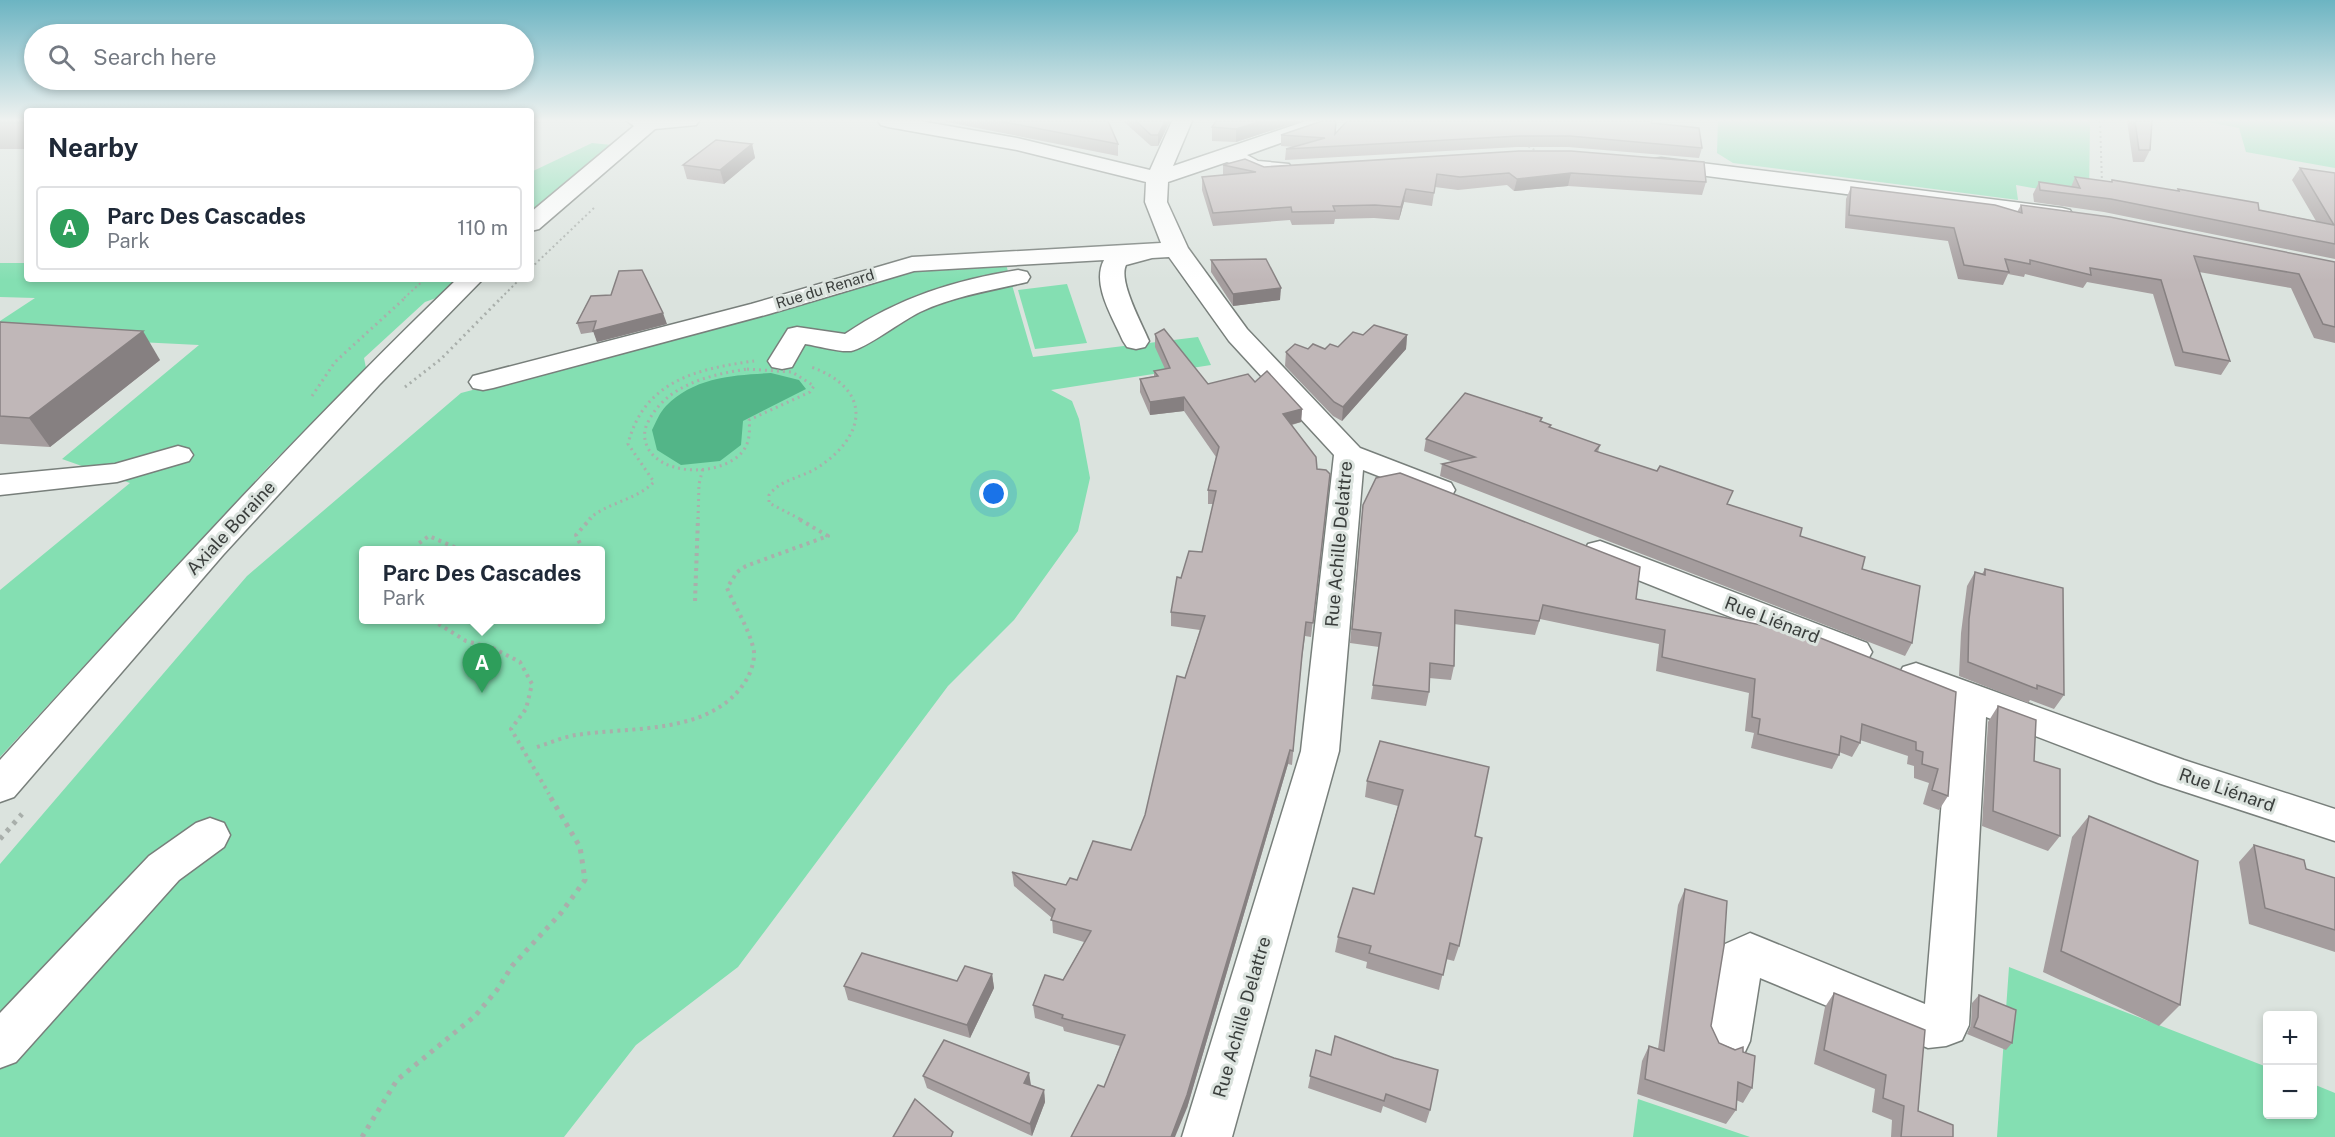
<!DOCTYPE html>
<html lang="en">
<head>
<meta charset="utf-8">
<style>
	:root { --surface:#fff; --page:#f2f2f3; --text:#1f2937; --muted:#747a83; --line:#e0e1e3; --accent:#a81246 }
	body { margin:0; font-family:"Public Sans",sans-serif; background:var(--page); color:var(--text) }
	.controls { position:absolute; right:18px; bottom:18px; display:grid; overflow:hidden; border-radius:6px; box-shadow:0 3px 9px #0003 }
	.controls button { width:54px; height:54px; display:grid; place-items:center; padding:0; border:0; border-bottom:2px solid var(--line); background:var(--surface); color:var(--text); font:30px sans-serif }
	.you { position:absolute; left:994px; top:494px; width:21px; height:21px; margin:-15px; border:4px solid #fff; border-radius:50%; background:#1a73e8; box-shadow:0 0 0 9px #1a73e833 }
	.badge { display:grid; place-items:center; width:39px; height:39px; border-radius:50%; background:var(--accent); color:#fff; font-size:20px; font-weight:700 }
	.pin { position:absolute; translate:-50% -50px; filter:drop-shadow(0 2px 3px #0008) }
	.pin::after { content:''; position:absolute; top:32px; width:21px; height:18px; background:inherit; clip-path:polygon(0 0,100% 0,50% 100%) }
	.popup { position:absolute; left:359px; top:546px; width:246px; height:78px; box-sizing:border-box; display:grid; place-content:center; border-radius:6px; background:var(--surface); filter:drop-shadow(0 2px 4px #0005); font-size:20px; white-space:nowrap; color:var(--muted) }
	.popup b { font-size:22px; color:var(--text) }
	.popup::after { content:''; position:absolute; left:50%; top:100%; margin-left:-12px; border:12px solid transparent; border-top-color:var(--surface) }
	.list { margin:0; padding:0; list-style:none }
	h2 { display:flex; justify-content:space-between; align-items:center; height:78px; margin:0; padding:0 24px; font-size:26px }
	h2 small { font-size:20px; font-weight:400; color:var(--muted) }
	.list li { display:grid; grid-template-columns:39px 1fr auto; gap:18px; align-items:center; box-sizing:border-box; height:84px; margin:0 12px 12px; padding:0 12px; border:2px solid var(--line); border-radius:6px }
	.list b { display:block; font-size:22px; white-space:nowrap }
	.list p { margin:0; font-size:20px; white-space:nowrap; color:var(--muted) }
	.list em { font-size:20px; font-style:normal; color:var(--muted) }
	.icon { flex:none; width:33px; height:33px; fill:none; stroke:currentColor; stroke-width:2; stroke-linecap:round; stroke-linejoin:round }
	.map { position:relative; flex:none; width:2335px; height:1137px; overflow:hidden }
	.search { position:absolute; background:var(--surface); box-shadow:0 3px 9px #0003; left:24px; top:24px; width:510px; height:66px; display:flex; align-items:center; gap:15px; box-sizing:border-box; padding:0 21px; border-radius:33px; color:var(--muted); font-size:22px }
	.panel { position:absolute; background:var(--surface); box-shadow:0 3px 9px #0003; left:24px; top:108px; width:510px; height:174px; border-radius:6px }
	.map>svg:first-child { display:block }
</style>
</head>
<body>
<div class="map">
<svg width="2335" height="1137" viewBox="0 0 2335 1137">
	<rect width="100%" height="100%" fill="#dbe3de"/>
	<g fill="#84dfb2" fill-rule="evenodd">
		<path d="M1715 121H2090L2089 198 2016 185 2018 200 1733 163 1717 153 1718 121Z"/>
		<path d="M2203 121H2335V168L2246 152 2239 128Z"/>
		<path d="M592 143 612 145 531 215V172Z"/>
		<path d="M1005 261 1033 357 1198 337 1211 365 1051 390 1072 401 1079 419 1090 478 1078 531 1014 620 948 686 738 967 636 1045 564 1137H0V864L247 576 461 393 767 313 910 267ZM364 550H600V620H364Z"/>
		<path d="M0 263H27V279H459L439 297 425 302 364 358 366 368 270 465 0 757V590L130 483 62 459 199 345 17 336 0 347V321L35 298 0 297Z"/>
		<path d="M1067 284 1087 343 1035 349 1018 290Z"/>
		<path d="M2009 967 2267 1067 2268 1114H2312L2313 1084 2335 1093V1137H1997Z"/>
		<path d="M1638 1099 1750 1137H1633Z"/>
	</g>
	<path fill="#53b588" d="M771 373 799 380 806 389 743 421 741 445 720 461 681 465 657 450 652 430C656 422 660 412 666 406 694 377 734 375 771 373Z"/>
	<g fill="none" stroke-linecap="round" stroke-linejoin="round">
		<defs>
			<g id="minor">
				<path d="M878 121H920L1017 138 1150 170 1172 121H1192L1173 166 1306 121H1334L1331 125 1247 155 1258 161 1289 164 1292 169 1289 174 1254 173 1227 162 1168 182 1167 202 1188 248 1247 329 1360 448 1451 483 1455 490 1451 497 1440 500 1363 470 1339 751 1232 1137H1182L1301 751 1334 455 1229 341 1169 257 1152 258 1126 265C1118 281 1142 324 1149 341L1145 347 1136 349 1127 347 1123 341C1113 318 1091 284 1104 260L914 271 769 314 493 388 483 390 473 388 469 382 473 376 751 304 912 257 1161 243 1145 202 1146 182 1017 150 888 127 881 125Z"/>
				<path d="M1661 158 2062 208 2070 210 2073 215 2070 220 2062 222 1653 169 1650 164 1653 159Z"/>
				<path d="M1018 270 1027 272 1030 277 1027 282C990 291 954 296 920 312 903 320 865 349 851 351 837 352 819 346 805 344L792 367 782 369 772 367 768 361 788 329 797 327 845 334C898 298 955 280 1018 270Z"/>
				<path d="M178 446 189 449 193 455 189 461 117 482 0 495V475L115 464Z"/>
				<path d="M1600 541 1867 643 1872 652 1867 661 1854 665 1841 661 1588 560 1584 552 1588 544Z"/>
				<path d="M1916 663 2184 760 2335 809V841L2158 783 1986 717 1969 1025 1962 1040 1946 1046 1928 1048 1760 978 1750 1041 1743 1056 1727 1063 1711 1056 1704 1041 1719 958 1725 944 1750 933 1925 1004 1950 703 1903 685 1898 676 1903 667Z"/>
				<path d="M210 818 224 823 230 835 224 847 179 880 16 1062 0 1068V1013L149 856 196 823Z"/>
			</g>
			<g id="major">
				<path d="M627 121H699L696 125 655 129 539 229 531 231V212L634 126Z"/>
				<path d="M457 279H483L379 385 223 555 14 797 0 802V760C149 596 297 433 457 279Z"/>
			</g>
		</defs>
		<use href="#minor" stroke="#787f7b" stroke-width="3"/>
		<use href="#major" stroke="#787f7b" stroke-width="3"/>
		<g stroke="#a9afab" stroke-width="2" stroke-dasharray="2 3" stroke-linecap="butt">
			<path d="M2100 121 2102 184"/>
			<path d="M1524 144 1538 152"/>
			<path d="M531 268 596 206"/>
			<path d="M404 298 425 279"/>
			<path d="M501 298 520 279"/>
		</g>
		<g stroke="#a9afab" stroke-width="3" stroke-dasharray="2 4" stroke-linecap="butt">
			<path d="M747 369 792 372 814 386 810 392 749 420C750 430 750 442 743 451 725 474 676 476 655 457 645 448 642 435 647 424 665 385 709 375 747 369Z"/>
			<path d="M405 387 441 359 502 297"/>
			<path d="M312 396 335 362 406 297"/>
			<path d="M589 519C608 502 635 501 654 482L628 444C644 381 696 369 754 361"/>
			<path d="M698 519 699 484 703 468"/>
			<path d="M800 519 769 503V495C781 479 801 478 817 468 867 436 873 389 811 367"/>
		</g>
		<g stroke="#a9afab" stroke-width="4" stroke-dasharray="3 4.5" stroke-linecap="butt">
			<path d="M417 550 418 544 429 536 461 550"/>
			<path d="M583 550 576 535 591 518"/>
			<path d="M695 601 698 518"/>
			<path d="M432 620 466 641 493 648 520 662 532 684 526 709 511 729 549 794"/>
			<path d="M537 747C550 743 563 737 576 735 633 726 715 736 748 677 752 669 756 656 753 647 748 627 735 607 727 588L737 572 746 566 828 536 797 518"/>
		</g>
		<g stroke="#a9afab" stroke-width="5" stroke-dasharray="4 6" stroke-linecap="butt">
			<path d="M0 839 22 814"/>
			<path d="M362 1137 397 1080 475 1016 497 990 512 966 561 913 585 880 580 847 548 793"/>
		</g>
		<use href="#minor" fill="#fff" fill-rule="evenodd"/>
		<use href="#major" fill="#fff" fill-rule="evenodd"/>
	</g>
	<g fill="#a59d9e">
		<rect x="0" y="121" width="27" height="28"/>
		<path d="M942 121H1108L1118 144V156Z"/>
		<path d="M1123 121H1170L1158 146H1151Z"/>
		<path d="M1216 121H1301L1236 142 1212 141V127Z"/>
		<path d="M2127 121H2152L2150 150 2144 162H2133Z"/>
		<path d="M1652 123 1702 148 1699 158 1568 147H1517L1285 160 1286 149 1295 147 1281 146V135L1335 134Z"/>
		<path d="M752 144 755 158 724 184 687 179 683 165Z"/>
		<path d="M1519 151 1706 182 1702 195 1568 186 1514 191 1507 185 1458 190 1435 187 1432 206 1404 202 1399 220 1374 218 1335 219 1334 224 1292 225 1290 220 1213 226 1202 190V177L1223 175V165L1264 167Z"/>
		<path d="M2300 168 2335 173V259L2104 212 2034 202 2033 194 2039 182 2071 187 2075 177 2111 182 2112 180 2177 191 2178 189 2259 210 2316 221 2292 180Z"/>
		<path d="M1851 187 2017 212 2021 205 2335 262V343L2314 338 2291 288 2199 272 2230 361 2221 375 2175 366 2153 294 2087 282 2083 288 2025 274 2024 277 2008 274 2003 285 1958 279 1948 241 1845 228 1846 199Z"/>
		<path d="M1211 260 1280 300 1233 306 1211 272Z"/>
		<path d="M591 296 667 324 597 342 594 332 581 334 577 323Z"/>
		<path d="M0 322 160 360 50 447 0 444Z"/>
		<path d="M1155 334 1208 384 1255 382 1302 409 1301 422 1292 425 1317 469 1330 474 1311 637 1305 636 1301 666 1292 765 1288 764 1187 1108 1104 1087 1120 1046 1064 1031 1063 1027 1035 1018 1033 1005 1063 980 1084 942 1053 933 1052 918 1014 886 1012 872 1066 885 1131 850 1145 815 1185 678 1200 630 1171 626V612L1181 578 1202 552 1213 504H1208V490L1216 457 1184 411 1150 415 1140 392V379L1154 376V371L1165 369 1155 347Z"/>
		<path d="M1363 335H1407L1406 349 1342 421 1333 416 1285 366 1286 352 1308 349H1325L1338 347Z"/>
		<path d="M1542 418 1541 421 1550 428 1600 445 1598 452 1728 504 1800 536 1862 569 1912 643 1905 656 1440 476 1442 464 1453 462 1424 451 1426 439Z"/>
		<path d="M1363 505 1636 599 1956 692 1948 796 1939 810 1923 804 1929 783 1914 778V766L1907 764 1908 756 1860 740V743L1852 757 1839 752V755L1832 769 1751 748 1754 733 1745 731 1749 693 1656 671 1659 644 1540 619 1535 635 1454 624V666L1451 680 1429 678V692L1426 706 1371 699 1379 647 1350 643Z"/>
		<path d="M1985 569 2064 695 2054 709 2030 700 2028 703 1959 676 1961 633 1967 586 1975 572 1982 574Z"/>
		<path d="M1998 706 2034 761 2060 836 2048 851 1982 826 1988 722Z"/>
		<path d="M1380 741 1475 836 1459 946 1454 961 1446 959 1439 990 1366 968 1367 962 1335 952 1338 937 1374 894 1398 806 1365 797 1367 781Z"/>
		<path d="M2089 816 2180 1005 2159 1026 2043 972 2072 837Z"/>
		<path d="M2254 845 2306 869 2335 878V952L2249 924 2239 862Z"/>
		<path d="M1685 889 1711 1026 1719 1043 1743 1052 1752 1088 1743 1103 1736 1100V1110L1726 1124 1637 1094 1642 1061 1649 1046 1658 1049 1678 905Z"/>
		<path d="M992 974 994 988 970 1038 848 1000 844 986 957 981Z"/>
		<path d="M1834 993 1918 1111 1953 1137H1891L1892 1120 1872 1112 1875 1089 1814 1064 1825 1007Z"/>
		<path d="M1979 995 2012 1043 2006 1050 1967 1034 1971 1025 1972 1003Z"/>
		<path d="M1316 1050 1430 1110 1426 1123 1383 1106 1381 1113 1308 1088Z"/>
		<path d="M923 1076 1031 1085 1044 1090 1045 1102 1032 1136 927 1088Z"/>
	</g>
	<g fill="#868081">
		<path d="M1165 121H1170L1158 146V135Z"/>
		<path d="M1262 121H1301L1236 142V129Z"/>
		<path d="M752 144 755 158 724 184 720 170Z"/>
		<path d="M1571 173 1568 186 1514 191 1517 179Z"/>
		<path d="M1406 189 1404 202 1399 220 1401 207Z"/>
		<path d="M1281 288 1280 300 1233 306V294Z"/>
		<path d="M663 313 667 324 597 342 593 331Z"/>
		<path d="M143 331 160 360 50 447 29 418Z"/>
		<path d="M1407 335 1406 349 1342 421 1343 407Z"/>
		<path d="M1184 397V411L1150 415V402Z"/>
		<path d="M1302 409 1301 422 1282 427 1283 414Z"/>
		<path d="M1290 750 1288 764 1187 1108 1175 1137H1171Z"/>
		<path d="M992 974 994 988 970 1038 967 1025Z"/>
		<path d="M1029 1073 1031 1085 1026 1095 1024 1083Z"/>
		<path d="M1044 1090 1045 1102 1032 1136 1030 1124Z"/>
	</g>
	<g fill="#c0b7b8" stroke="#868081" stroke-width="1.5">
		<rect x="0" y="121" width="27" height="2"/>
		<path d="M999 121H1108L1118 144Z"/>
		<path d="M1136 121H1165L1158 135H1151Z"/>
		<path d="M1216 121H1262L1236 129 1212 127Z"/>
		<path d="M1322 121H1336L1335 134 1347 121H1651L1652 123 1699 128 1702 148 1570 136H1519L1286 149 1325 138 1281 135Z"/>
		<path d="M2135 121H2152L2150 150H2139Z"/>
		<path d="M716 140 752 144 720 170 683 165Z"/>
		<path d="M1519 151H1571L1704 162 1706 182 1571 173 1517 179 1509 173 1460 177 1437 174 1434 193 1406 189 1401 207 1375 205 1333 206 1335 211 1292 212 1291 207 1213 213 1202 177 1256 172 1223 165 1245 159 1264 167Z"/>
		<path d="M2300 168 2335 173V244L2111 199 2040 190 2039 182 2080 188 2075 177 2112 182V180L2179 191 2178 189 2258 203 2259 210 2334 225Z"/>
		<path d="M1851 187 1995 205 2022 213 2021 205 2110 217 2335 262V327L2323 324 2299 274 2194 256 2230 361 2183 352 2161 280 2090 268 2091 275 2030 260V264L2005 259 2009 272 1964 265 1954 228 1849 215Z"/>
		<path d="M1266 259 1281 288 1233 294 1211 260Z"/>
		<path d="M642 270 663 313 593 331 596 321 577 323 591 296 611 295 619 271Z"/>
		<path d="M0 322 143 331 29 418 0 416Z"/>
		<path d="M1374 325 1407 335 1343 407 1334 402 1286 352 1295 344 1308 349 1313 344 1325 349 1330 344 1338 347 1353 332 1363 335Z"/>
		<path d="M1164 329 1208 384 1248 374 1255 382 1267 371 1302 409 1283 414 1316 457 1317 469 1326 470 1330 474 1313 623 1306 622 1302 655 1293 751 1290 750 1187 1095 1171 1137H1071L1098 1085 1104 1087 1125 1035 1062 1018 1063 1015 1033 1005 1045 975 1063 980 1091 931 1051 920 1055 909 1012 872 1066 885 1070 878 1077 880 1093 841 1131 850 1145 815 1177 676 1185 678 1205 616 1171 612 1177 577 1181 578 1189 551 1202 552 1216 491 1208 490 1219 447 1184 397 1150 402 1140 379 1158 376 1154 371 1170 368 1155 334Z"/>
		<path d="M1465 393 1542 418 1540 421 1551 425 1549 427 1600 445 1595 451 1657 471 1660 466 1733 491 1727 504 1802 528 1800 536 1865 557 1862 569 1920 586 1912 643 1442 464 1475 457 1426 439Z"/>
		<path d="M1400 473 1640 567 1636 599 1818 637 1956 692 1948 796 1932 790 1938 769 1922 764 1923 752 1916 750V742L1862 724 1860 743 1841 736 1839 755 1758 734 1760 719 1752 717 1755 679 1662 657 1665 630 1543 605 1539 621 1455 610 1454 666 1430 663 1429 692 1373 685 1381 633 1352 629 1363 505 1376 478Z"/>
		<path d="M1985 569 2063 588 2064 695 2037 685V689L1968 662 1969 619 1975 572 1985 575Z"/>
		<path d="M1998 706 2036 720 2034 761 2060 769V836L1993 811Z"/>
		<path d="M1380 741 1489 767 1475 836 1482 838 1459 946 1450 943 1443 975 1369 953 1371 946 1338 937 1353 888 1374 894 1403 790 1367 781Z"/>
		<path d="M2089 816 2198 861 2180 1005 2061 951Z"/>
		<path d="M2254 845 2304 860 2306 869 2335 878V930L2265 908Z"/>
		<path d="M1685 889 1727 901 1724 946 1711 1026 1719 1043 1735 1050 1743 1047V1052L1755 1056 1752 1088 1738 1082 1736 1110 1645 1079 1649 1046 1664 1051Z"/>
		<path d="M862 953 957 981 965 966 992 974 967 1025 844 986Z"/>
		<path d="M1834 993 1925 1030 1918 1111 1953 1125V1137H1901L1904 1106 1883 1098 1886 1075 1824 1050Z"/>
		<path d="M1979 995 2016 1010 2012 1043 1974 1027 1978 1017Z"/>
		<path d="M1335 1036 1394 1058 1438 1070 1430 1110 1386 1094 1384 1101 1310 1076 1316 1050 1331 1055Z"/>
		<path d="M944 1040 1029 1073 1024 1083 1044 1090 1030 1124 923 1076Z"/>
		<path d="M915 1099 953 1132 951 1137H893Z"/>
	</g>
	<linearGradient id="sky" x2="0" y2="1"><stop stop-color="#6cb4c2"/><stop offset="0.43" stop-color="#eff2f0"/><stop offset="1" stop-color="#eff2f0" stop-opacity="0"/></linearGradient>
	<rect width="2335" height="280" fill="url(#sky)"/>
	<g text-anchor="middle" stroke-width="6" stroke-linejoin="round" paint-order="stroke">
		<g font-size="15" fill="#3a3e3c" stroke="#dbe3de">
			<text transform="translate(825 289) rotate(-17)" y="5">Rue du Renard</text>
		</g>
		<g font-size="18" fill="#3a3e3c" stroke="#dbe3de">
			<text transform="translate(231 528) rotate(-47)" y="6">Axiale Boraine</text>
			<text transform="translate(1339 544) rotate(-85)" y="6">Rue Achille Delattre</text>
			<text transform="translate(1772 620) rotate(21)" y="6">Rue Liénard</text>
			<text transform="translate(2227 790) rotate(19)" y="6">Rue Liénard</text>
			<text transform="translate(1242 1017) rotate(-74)" y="6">Rue Achille Delattre</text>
		</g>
	</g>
</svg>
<div class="controls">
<button>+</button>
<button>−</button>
</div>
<div class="you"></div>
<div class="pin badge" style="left:482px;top:693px;background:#2e9e5b">A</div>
<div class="popup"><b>Parc Des Cascades</b>Park</div>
<div class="search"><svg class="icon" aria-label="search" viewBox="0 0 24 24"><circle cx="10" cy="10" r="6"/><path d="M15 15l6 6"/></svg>Search here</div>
<section class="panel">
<h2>Nearby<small></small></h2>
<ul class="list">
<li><span class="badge" style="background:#2e9e5b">A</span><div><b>Parc Des Cascades</b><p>Park</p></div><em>110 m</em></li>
</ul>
</section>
</div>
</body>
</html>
